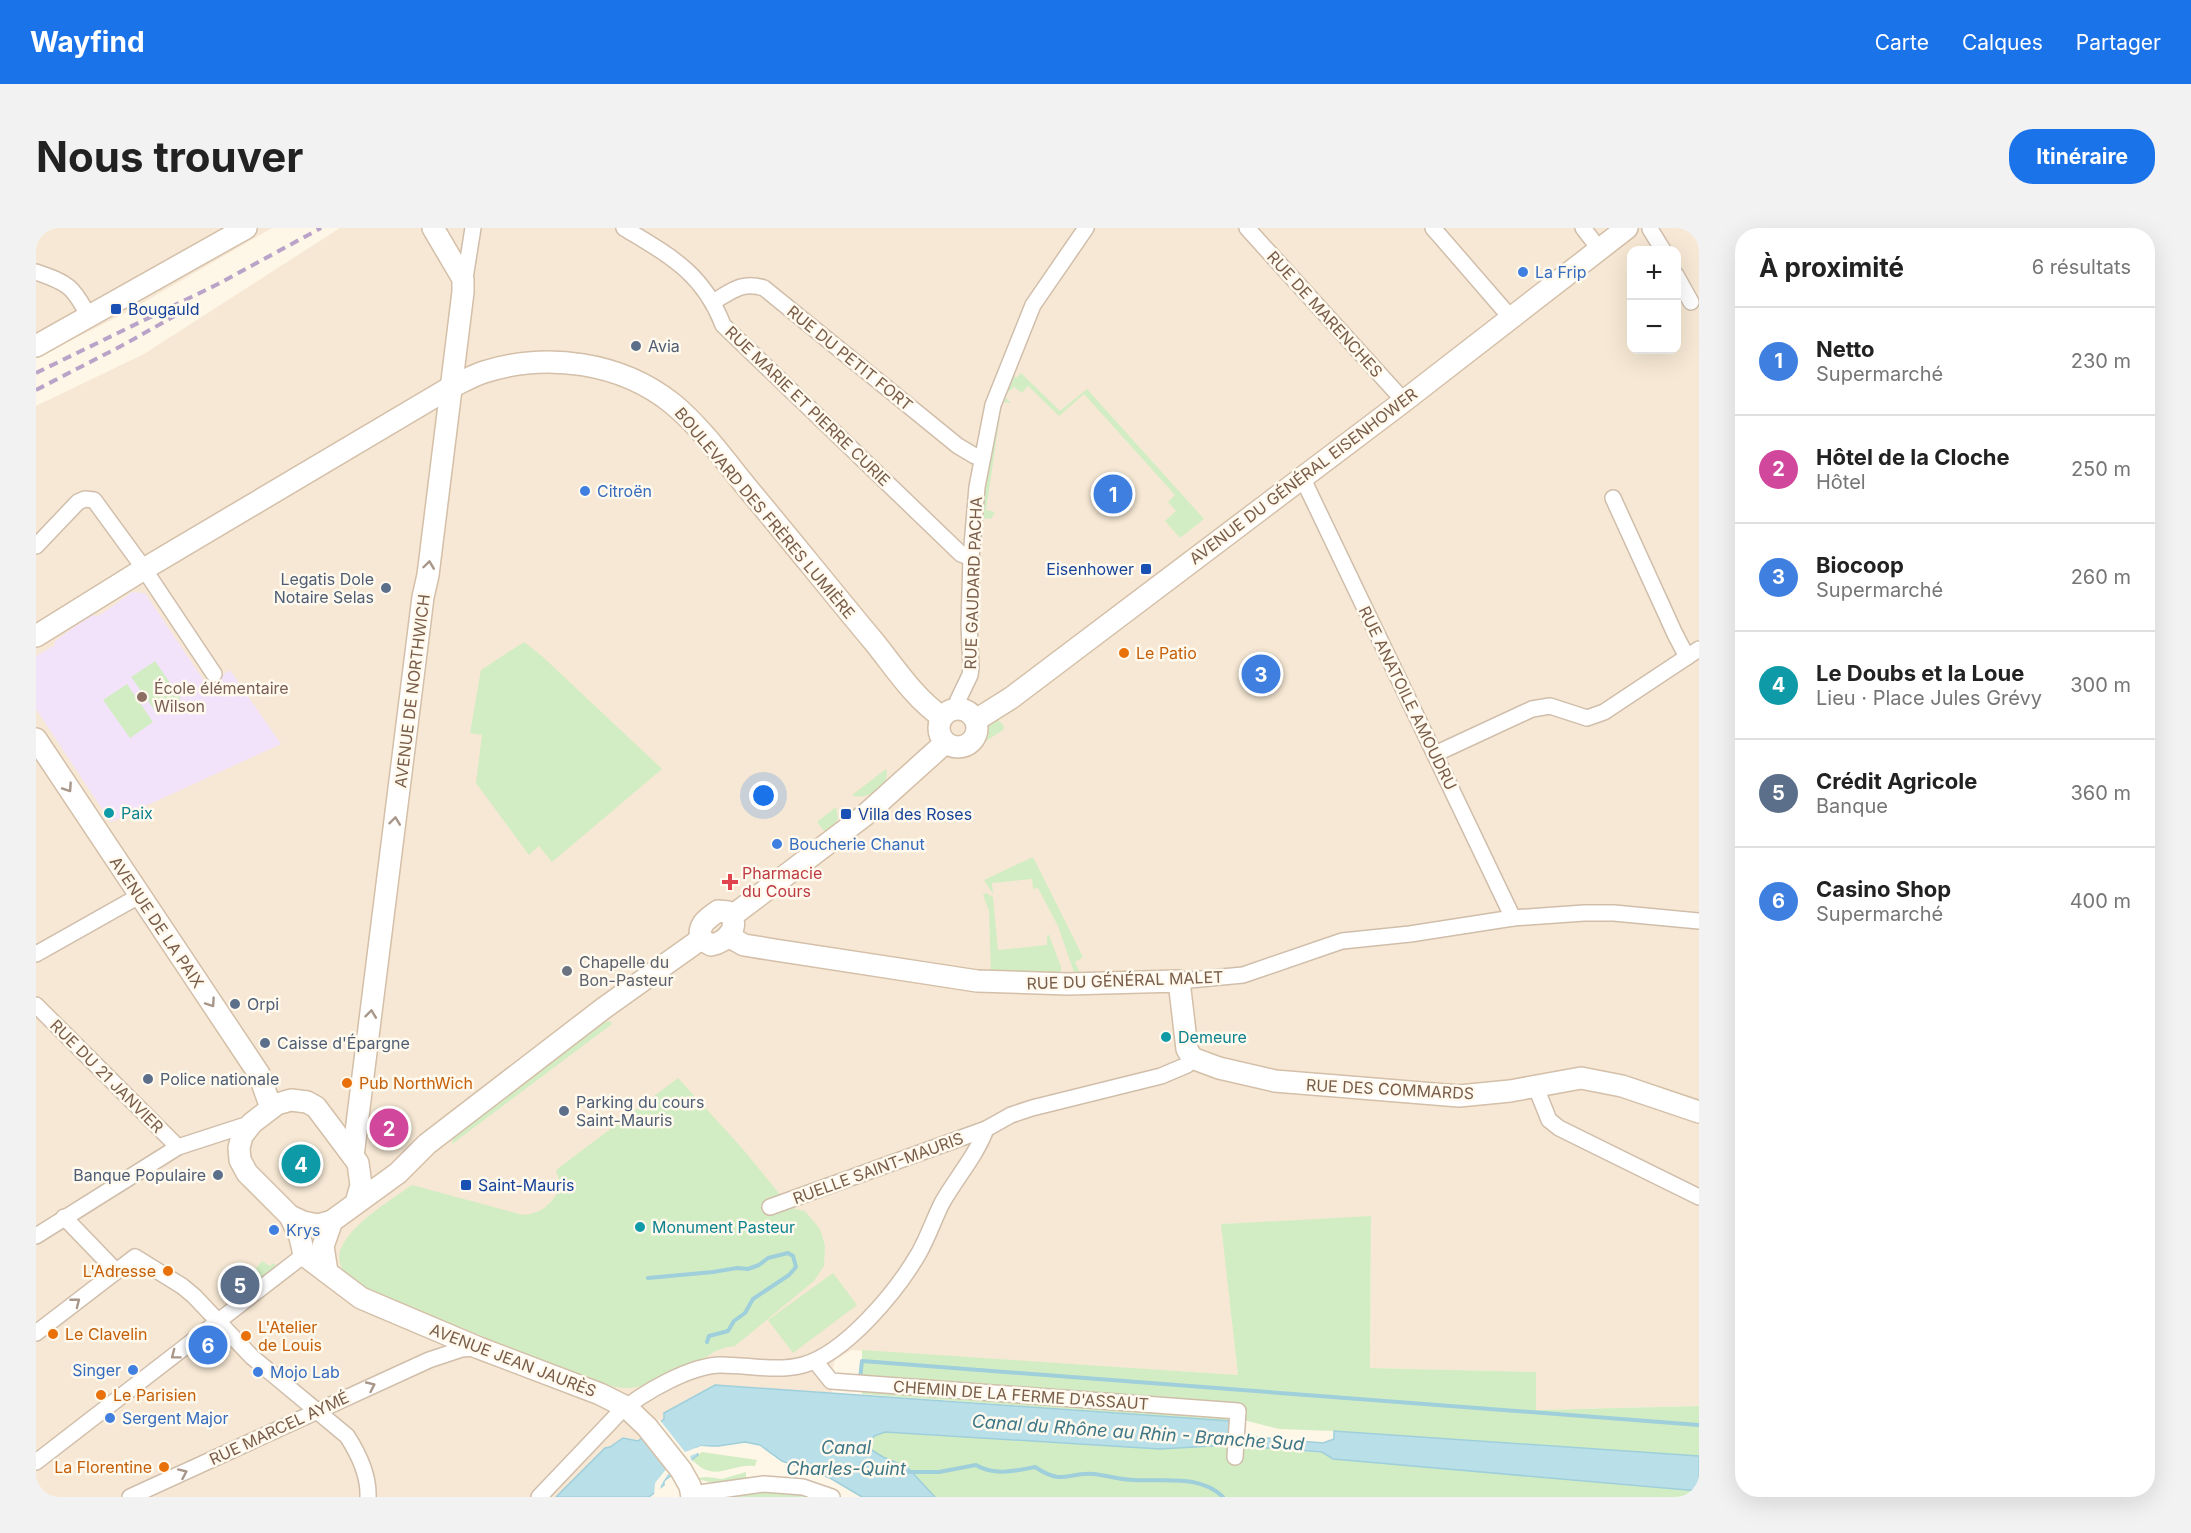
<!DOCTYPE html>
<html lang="fr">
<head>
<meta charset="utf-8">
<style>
	:root { --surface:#fff; --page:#f2f2f2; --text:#222; --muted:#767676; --line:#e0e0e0; --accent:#1a73e8 }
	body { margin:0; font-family:Inter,sans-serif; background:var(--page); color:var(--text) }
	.controls { position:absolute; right:18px; top:18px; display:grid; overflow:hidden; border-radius:12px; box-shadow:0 6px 24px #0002 }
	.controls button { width:54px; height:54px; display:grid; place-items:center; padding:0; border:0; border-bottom:2px solid var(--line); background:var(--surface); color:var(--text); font:30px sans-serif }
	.you { position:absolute; left:728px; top:568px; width:21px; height:21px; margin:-15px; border:4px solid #fff; border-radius:50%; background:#1a73e8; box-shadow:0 0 0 9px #1a73e833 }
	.badge { display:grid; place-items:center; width:39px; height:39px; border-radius:50%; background:var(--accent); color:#fff; font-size:20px; font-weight:700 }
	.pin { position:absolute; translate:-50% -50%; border:3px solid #fff; box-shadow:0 2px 6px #0006 }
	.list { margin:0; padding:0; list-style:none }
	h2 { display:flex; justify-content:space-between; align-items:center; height:78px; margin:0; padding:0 24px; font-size:26px }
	h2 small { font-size:20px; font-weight:400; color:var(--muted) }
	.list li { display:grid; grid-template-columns:39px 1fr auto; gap:18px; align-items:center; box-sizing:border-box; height:108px; padding:0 24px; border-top:2px solid var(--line) }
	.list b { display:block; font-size:22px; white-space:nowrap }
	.list p { margin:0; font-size:20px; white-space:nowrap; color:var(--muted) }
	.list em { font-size:20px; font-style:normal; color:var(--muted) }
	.map { position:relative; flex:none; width:1663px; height:1269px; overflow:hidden; border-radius:24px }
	header { display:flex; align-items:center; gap:36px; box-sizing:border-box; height:84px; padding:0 30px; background:var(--accent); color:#fff }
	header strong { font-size:28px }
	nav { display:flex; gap:33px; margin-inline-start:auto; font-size:21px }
	.intro { display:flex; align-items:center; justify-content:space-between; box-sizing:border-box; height:144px; padding:0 36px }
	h1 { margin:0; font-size:42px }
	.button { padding:15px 27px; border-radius:24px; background:var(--accent); color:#fff; font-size:21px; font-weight:700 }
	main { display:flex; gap:36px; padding:0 36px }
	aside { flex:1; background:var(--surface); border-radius:24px; box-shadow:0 6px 24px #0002 }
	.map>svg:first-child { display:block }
</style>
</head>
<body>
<header>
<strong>Wayfind</strong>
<nav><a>Carte</a><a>Calques</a><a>Partager</a></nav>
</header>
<div class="intro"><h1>Nous trouver</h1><a class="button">Itinéraire</a></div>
<main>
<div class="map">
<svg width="1663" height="1269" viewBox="0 0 1663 1269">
	<rect width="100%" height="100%" fill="#fef6e6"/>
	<g fill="#f6e8d4" fill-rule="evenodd">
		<path d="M0 0H236L89 85 0 130Z"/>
		<path d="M304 0H1663V1178L1499 1182 1500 1144 1334 1140 1335 989 1186 996 1202 1147 815 1122 799 1132 797 1139 796 1165 679 1157 628 1190 602 1213 587 1210 574 1219 569 1220 520 1269H0V178L108 126ZM1596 22H1640V122H1596Z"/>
	</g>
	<path fill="#f3e3fa" d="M96 364 109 365 171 457 194 442 245 516 75 594 72 590 78 586 74 580 68 584 0 481V428L19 417V413L38 399 57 387 61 388 67 385Z"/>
	<g fill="#d2edc3">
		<path d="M975 145 980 150 985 145 1024 183 1051 161 1168 291 1144 310 1129 293 1140 283 1132 274 1139 267 1048 166 1023 188 992 158 986 165 978 159 968 168 975 175 966 174 950 282 959 284 955 291 948 290 945 286V275L961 181Z"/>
		<path d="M488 414 507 429 626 541 516 634 503 618 493 627 440 555 446 507 434 505 445 442Z"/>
		<path d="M119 433 145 471 122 487 95 449Z"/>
		<path d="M91 456 117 494 94 510 67 472Z"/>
		<path d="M961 491 968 498 967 502 950 513 948 510 950 501Z"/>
		<path d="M850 541C856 557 829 574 816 567Z"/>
		<path d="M800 579 802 590 796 602 788 603 781 594Z"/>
		<path d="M997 629 1047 729 1039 734 1045 747H1039L1022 698 1002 660 997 661 996 651 956 655 957 666 948 652Z"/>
		<path d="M950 665 957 669 962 722 1011 717V707H1013L1025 739V745L955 744 953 683 947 667Z"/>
		<path d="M574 793 576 796 416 916 417 909 421 905 569 794Z"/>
		<path d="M642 850 706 920 755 980 769 983 784 1001 789 1018 788 1038 778 1053 699 1118C681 1120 676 1126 661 1134 644 1144 611 1160 591 1160 576 1160 559 1154 545 1149L331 1061C322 1055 311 1049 306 1040 289 1010 357 971 376 957L487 987C507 985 516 976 525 958L520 942Z"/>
		<path d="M1335 988 1334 1140 1500 1144V1182L1663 1178V1228L1298 1203 1243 1201 1208 1192 1194 1193 826 1166V1122L1202 1147 1185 996Z"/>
		<path d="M226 1033 234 1038 238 1035 242 1040 218 1060 210 1053Z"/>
		<path d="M797 1045 821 1077 757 1125 732 1092Z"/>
		<path d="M849 1204 1124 1221 1194 1217 1287 1225 1297 1231 1663 1263V1269H899L871 1239 847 1229 831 1219 838 1208Z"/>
		<path d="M666 1224 721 1232 719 1238C693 1235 680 1256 656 1232Z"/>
		<path d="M710 1244V1252C692 1255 677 1257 660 1250L671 1249 686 1251Z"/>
		<path d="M747 1262 781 1269H695L705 1263Z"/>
	</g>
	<g fill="#b9dfe9" stroke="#9fcfdb" stroke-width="1.5">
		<path d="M264 922 278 940 267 949 252 931Z"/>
		<path d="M679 1157 1194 1193V1207L1287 1215 1298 1211V1203L1663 1228V1263L1297 1231 1286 1224 1194 1217 1124 1221 849 1204 838 1208 831 1219 847 1229 871 1239 899 1269H826L794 1250 746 1233 724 1217 709 1214 682 1218H665L660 1220 662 1227 628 1253V1257L613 1269H520L569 1220 574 1219 587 1210 602 1213 628 1191V1185Z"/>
	</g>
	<path fill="#fef6e6" d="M623 1191 649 1224 665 1218 687 1220 666 1221 663 1222 664 1224 654 1228 656 1233 638 1248 635 1244 632 1246 625 1257 624 1264 620 1267H618L619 1255 631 1240 608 1205Z"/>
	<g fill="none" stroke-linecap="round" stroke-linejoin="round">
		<g stroke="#9fcfdb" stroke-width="4">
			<path d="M612 1050 677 1044 701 1040 712 1041 723 1037 732 1030 752 1025 757 1028 760 1039 753 1047 717 1071 709 1085 698 1093 692 1103 673 1108 671 1114"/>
			<path d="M824 1151 826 1133 1663 1197"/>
			<path d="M872 1244H903L940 1237C958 1248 979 1243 999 1239 1028 1258 1030 1244 1057 1246 1070 1247 1084 1252 1098 1252 1128 1254 1164 1246 1187 1269"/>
		</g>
		<defs>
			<g id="street">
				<path d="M588 0C634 28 667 45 687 97L925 326 935 330"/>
				<path d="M1211 0 1368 173"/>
				<path d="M1397 0 1475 90"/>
				<path d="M1547 0 1564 22"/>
				<path d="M1614 1 1627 22"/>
				<path d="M0 44C32 55 37 58 53 89"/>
				<path d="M1640 47 1655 74"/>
				<path d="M427 51 430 44 437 0"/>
				<path d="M677 74C696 63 706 53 728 60L922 218 939 228 946 229"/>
				<path d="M1266 249 1477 690"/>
				<path d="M1577 270 1639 406 1651 429"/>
				<path d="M0 318 42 274 49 271 58 272 104 335 178 446"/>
				<path d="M921 481 922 472 934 447 935 440 933 397 935 330 941 259 957 177 997 77 1050 0"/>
				<path d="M1399 526 1496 481 1514 478 1551 490 1568 484 1663 421"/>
				<path d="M0 726 103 668"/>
				<path d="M1143 753 1207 747 1306 713 1374 706 1477 690 1548 685H1578L1663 693"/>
				<path d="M0 777 142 919"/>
				<path d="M1499 857 1513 892 1523 900 1663 969"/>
				<path d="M734 979 950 901"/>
				<path d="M28 989 80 1043"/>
				<path d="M0 1008 142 919 216 895"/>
				<path d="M0 1105 99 1029 146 1058 158 1068 216 1129 311 1208C322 1225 333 1248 332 1269"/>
				<path d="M779 1133 795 1153 1202 1183 1199 1229"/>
				<path d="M0 1234 268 1027"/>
				<path d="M656 1266 728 1256 767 1259 796 1269"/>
				<path d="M94 1269 393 1132 426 1121 440 1120"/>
				<path d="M503 1269 583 1185C606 1165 655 1137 685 1137 712 1137 741 1144 767 1137 810 1125 861 1063 883 1025 892 1009 898 991 906 975 920 950 940 928 950 901L975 887 996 880 1125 848 1151 837 1156 830"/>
			</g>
			<g id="secondary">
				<path d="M0 118 210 0"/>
				<path d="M0 408 108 341 415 159C426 154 436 148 448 144 511 124 585 134 637 176 668 202 692 237 718 268 759 317 798 366 839 415 859 440 879 471 906 489"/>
				<circle cx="922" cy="500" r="19"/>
				<path d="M940 492 975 470 1368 173 1591 0"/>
				<path d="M0 511 223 846 235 880"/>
				<path d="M682 683 692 684C706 698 691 714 675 717L665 711C661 697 671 691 682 683Z"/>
				<path d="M696 688 828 588 909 515"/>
				<path d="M692 708 708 717 739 722 941 753 1032 756 1143 753 1151 821 1156 830 1183 840 1239 853 1423 868 1474 863 1545 850 1586 858 1663 884"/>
				<path d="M317 928 387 369 392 347 427 64V51L397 0"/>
				<path d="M320 975 325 957 322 935 280 879 271 874 255 872 241 876 216 895 206 908 203 920 204 932 211 945 254 988 267 994 282 997 296 993 362 945 391 916 568 780 665 711"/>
				<path d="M254 988 264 1009 268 1027 325 1070 443 1120 564 1166 590 1179 611 1199 645 1242 654 1258 656 1269"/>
				<path d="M291 1044 287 1018 296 993"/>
			</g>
		</defs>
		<use href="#street" stroke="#d0beab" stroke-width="18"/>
		<use href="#secondary" stroke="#d4bfa8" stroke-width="24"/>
		<use href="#street" stroke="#fff" stroke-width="15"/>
		<use href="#secondary" stroke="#fff" stroke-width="21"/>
		<g stroke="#baa3c9" stroke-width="4" stroke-dasharray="9 6" stroke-linecap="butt">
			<path d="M0 145 182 56 285 0"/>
			<path d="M0 162 89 116 158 77"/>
		</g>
	</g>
	<defs><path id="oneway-chevron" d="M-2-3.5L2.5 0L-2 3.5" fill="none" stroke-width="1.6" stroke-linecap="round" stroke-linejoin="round" transform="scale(1.5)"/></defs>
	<g stroke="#a89689">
		<use href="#oneway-chevron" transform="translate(393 337) rotate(-82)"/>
		<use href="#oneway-chevron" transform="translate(32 560) rotate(56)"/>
		<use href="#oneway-chevron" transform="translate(359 593) rotate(-83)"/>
		<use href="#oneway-chevron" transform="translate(175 775) rotate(56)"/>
		<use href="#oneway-chevron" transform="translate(335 786) rotate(-83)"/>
		<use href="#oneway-chevron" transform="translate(40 1074) rotate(-38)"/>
		<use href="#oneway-chevron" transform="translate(139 1127) rotate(143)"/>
		<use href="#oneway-chevron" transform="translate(335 1158) rotate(-25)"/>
		<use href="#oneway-chevron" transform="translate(147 1245) rotate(-24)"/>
	</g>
	<g fill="#3f7fe0" stroke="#fff9ee" stroke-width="2">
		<circle cx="1487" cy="44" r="6"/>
		<circle cx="549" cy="263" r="6"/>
		<circle cx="741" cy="616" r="6"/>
		<circle cx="238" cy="1002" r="6"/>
		<circle cx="97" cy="1142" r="6"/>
		<circle cx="222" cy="1144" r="6"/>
		<circle cx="74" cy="1190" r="6"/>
	</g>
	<g fill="#1a4fb4" stroke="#fff9ee" stroke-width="2">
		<rect x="74" y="75" width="12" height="12" rx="3"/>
		<rect x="1104" y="335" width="12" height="12" rx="3"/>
		<rect x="804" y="580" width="12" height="12" rx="3"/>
		<rect x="424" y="951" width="12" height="12" rx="3"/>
	</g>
	<g fill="#5c6f8a" stroke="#fff9ee" stroke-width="2">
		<circle cx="600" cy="118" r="6"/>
		<circle cx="350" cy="360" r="6"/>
		<circle cx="199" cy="776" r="6"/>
		<circle cx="229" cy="815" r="6"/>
		<circle cx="112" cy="851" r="6"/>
		<circle cx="528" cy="883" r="6"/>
		<circle cx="182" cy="947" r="6"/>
	</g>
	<g fill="#e8710a" stroke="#fff9ee" stroke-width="2">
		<circle cx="1088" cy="425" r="6"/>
		<circle cx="311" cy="855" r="6"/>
		<circle cx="132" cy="1043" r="6"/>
		<circle cx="17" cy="1106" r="6"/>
		<circle cx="210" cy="1108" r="6"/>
		<circle cx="65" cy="1167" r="6"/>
		<circle cx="128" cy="1239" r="6"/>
	</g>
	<circle fill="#8d6e63" stroke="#fff9ee" stroke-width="2" cx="106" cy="469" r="6"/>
	<g fill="#0f9aa8" stroke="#fff9ee" stroke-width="2">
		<circle cx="73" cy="585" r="6"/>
		<circle cx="1130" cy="809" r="6"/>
		<circle cx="604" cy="999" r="6"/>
	</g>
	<path fill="#e0444e" stroke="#fff9ee" stroke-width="2" d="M691 645h6v6h6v6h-6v6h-6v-6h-6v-6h6z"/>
	<circle fill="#6b7280" stroke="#fff9ee" stroke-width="2" cx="531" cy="743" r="6"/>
	<g text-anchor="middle" stroke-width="5" stroke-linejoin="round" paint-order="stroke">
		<g font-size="16" fill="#366cbe" stroke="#fff9ee" text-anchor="start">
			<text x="1499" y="50">La Frip</text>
			<text x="561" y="269">Citroën</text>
			<text x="753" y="622">Boucherie Chanut</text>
			<text x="250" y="1008">Krys</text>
			<text x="85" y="1148" text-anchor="end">Singer</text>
			<text x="234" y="1150">Mojo Lab</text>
			<text x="86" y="1196">Sergent Major</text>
		</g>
		<g font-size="16" fill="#164399" stroke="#fff9ee" text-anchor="start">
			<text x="92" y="87">Bougauld</text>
			<text x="1098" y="347" text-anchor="end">Eisenhower</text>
			<text x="822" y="592">Villa des Roses</text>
			<text x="442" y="963">Saint-Mauris</text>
		</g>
		<g font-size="16" fill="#795d49" stroke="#fff9ee">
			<text transform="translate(1289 86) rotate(48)" y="6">RUE DE MARENCHES</text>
			<text transform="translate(814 130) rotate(39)" y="6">RUE DU PETIT FORT</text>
			<text transform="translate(772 178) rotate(44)" y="6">RUE MARIE ET PIERRE CURIE</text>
			<text transform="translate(1267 248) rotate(-37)" y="6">AVENUE DU GÉNÉRAL EISENHOWER</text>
			<text transform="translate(729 285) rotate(50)" y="6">BOULEVARD DES FRÈRES LUMIÈRE</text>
			<text transform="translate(937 355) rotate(-88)" y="6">RUE GAUDARD PACHA</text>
			<text transform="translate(376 463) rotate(-83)" y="6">AVENUE DE NORTHWICH</text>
			<text transform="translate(1372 470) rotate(64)" y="6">RUE ANATOILE AMOUDRU</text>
			<text transform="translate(121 694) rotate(56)" y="6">AVENUE DE LA PAIX</text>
			<text transform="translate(1089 752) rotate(-2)" y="6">RUE DU GÉNÉRAL MALET</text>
			<text transform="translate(71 848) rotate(45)" y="6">RUE DU 21 JANVIER</text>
			<text transform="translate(1354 861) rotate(3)" y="6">RUE DES COMMARDS</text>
			<text transform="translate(842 940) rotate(-20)" y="6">RUELLE SAINT-MAURIS</text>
			<text transform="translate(477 1132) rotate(21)" y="6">AVENUE JEAN JAURÈS</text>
			<text transform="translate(985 1167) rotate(4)" y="6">CHEMIN DE LA FERME D'ASSAUT</text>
			<text transform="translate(243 1200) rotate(-25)" y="6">RUE MARCEL AYMÉ</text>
		</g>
		<g font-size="16" fill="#4e5e75" stroke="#fff9ee" text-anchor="start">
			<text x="612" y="124">Avia</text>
			<text x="338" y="357" text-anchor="end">Legatis Dole<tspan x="338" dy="18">Notaire Selas</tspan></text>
			<text x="211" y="782">Orpi</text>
			<text x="241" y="821">Caisse d'Épargne</text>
			<text x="124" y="857">Police nationale</text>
			<text x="540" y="880">Parking du cours<tspan x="540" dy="18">Saint-Mauris</tspan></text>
			<text x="170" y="953" text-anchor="end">Banque Populaire</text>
		</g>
		<g font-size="16" fill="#c56008" stroke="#fff9ee" text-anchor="start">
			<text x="1100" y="431">Le Patio</text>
			<text x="323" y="861">Pub NorthWich</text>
			<text x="120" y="1049" text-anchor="end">L'Adresse</text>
			<text x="222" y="1105">L'Atelier<tspan x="222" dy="18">de Louis</tspan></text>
			<text x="29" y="1112">Le Clavelin</text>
			<text x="77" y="1173">Le Parisien</text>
			<text x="116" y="1245" text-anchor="end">La Florentine</text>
		</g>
		<g font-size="16" fill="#785e54" stroke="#fff9ee" text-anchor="start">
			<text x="118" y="466">École élémentaire<tspan x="118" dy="18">Wilson</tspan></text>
		</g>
		<g font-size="16" fill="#0d838f" stroke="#fff9ee" text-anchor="start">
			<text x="85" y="591">Paix</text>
			<text x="1142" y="815">Demeure</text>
			<text x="616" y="1005">Monument Pasteur</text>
		</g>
		<g font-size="16" fill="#be3a42" stroke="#fff9ee" text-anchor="start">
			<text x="706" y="651">Pharmacie<tspan x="706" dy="18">du Cours</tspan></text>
		</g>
		<g font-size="16" fill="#5b616d" stroke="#fff9ee" text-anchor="start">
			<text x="543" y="740">Chapelle du<tspan x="543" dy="18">Bon-Pasteur</tspan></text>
		</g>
		<g font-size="18" font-style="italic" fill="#3e7787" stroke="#fff9ee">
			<text transform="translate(1102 1205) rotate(4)" y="6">Canal du Rhône au Rhin - Branche Sud</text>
			<text x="810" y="1226">Canal<tspan x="810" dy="21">Charles-Quint</tspan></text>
		</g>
	</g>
</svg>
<div class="controls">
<button>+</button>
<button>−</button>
</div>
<div class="you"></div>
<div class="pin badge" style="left:1077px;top:266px;background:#3f7fe0">1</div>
<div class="pin badge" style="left:353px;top:900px;background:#d1479c">2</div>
<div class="pin badge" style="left:1225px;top:446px;background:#3f7fe0">3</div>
<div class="pin badge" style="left:265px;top:936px;background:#0f9aa8">4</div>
<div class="pin badge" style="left:204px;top:1057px;background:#5c6f8a">5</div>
<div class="pin badge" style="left:172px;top:1117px;background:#3f7fe0">6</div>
</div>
<aside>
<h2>À proximité<small>6 résultats</small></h2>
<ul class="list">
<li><span class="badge" style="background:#3f7fe0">1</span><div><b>Netto</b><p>Supermarché</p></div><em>230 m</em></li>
<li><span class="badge" style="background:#d1479c">2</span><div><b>Hôtel de la Cloche</b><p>Hôtel</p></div><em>250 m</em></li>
<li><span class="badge" style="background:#3f7fe0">3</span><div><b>Biocoop</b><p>Supermarché</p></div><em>260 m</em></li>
<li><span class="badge" style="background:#0f9aa8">4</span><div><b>Le Doubs et la Loue</b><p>Lieu · Place Jules Grévy</p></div><em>300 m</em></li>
<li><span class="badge" style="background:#5c6f8a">5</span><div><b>Crédit Agricole</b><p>Banque</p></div><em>360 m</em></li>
<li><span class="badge" style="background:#3f7fe0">6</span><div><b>Casino Shop</b><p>Supermarché</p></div><em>400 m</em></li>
</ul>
</aside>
</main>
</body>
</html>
